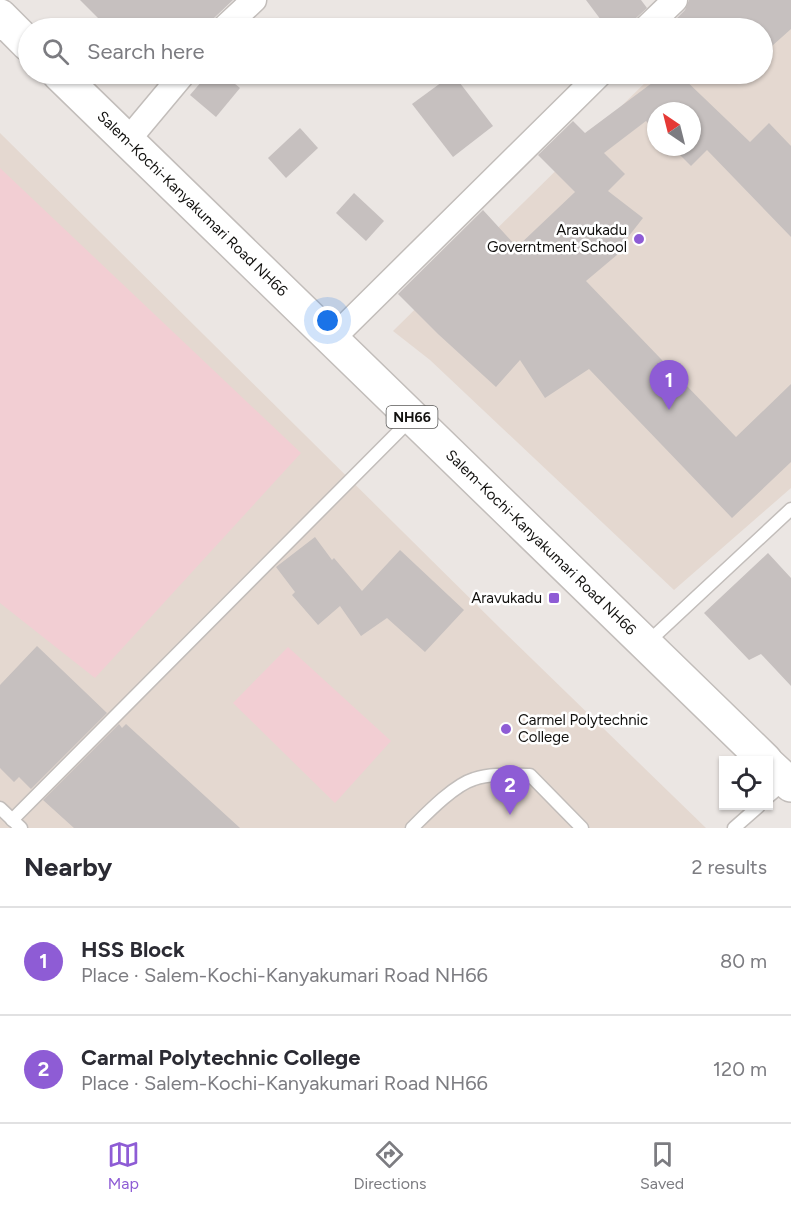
<!DOCTYPE html>
<html lang="en">
<head>
<meta charset="utf-8">
<style>
	:root { --surface:#fff; --page:#f2f2f3; --text:#2b2b33; --muted:#7c7c81; --line:#e1e1e2; --accent:#8e5cd5 }
	body { margin:0; font-family:Figtree,sans-serif; background:var(--page); color:var(--text) }
	.controls { position:absolute; right:18px; bottom:18px; display:grid; overflow:hidden; border-radius:0px; box-shadow:0 2px 4px #0004 }
	.controls button { width:54px; height:54px; display:grid; place-items:center; padding:0; border:0; border-bottom:2px solid var(--line); background:var(--surface); color:var(--text); font:30px sans-serif }
	.compass { position:absolute; left:647px; top:102px; width:54px; height:54px; border-radius:50%; background:var(--surface); box-shadow:0 2px 4px #0004; rotate:325deg }
	.you { position:absolute; left:328px; top:321px; width:21px; height:21px; margin:-15px; border:4px solid #fff; border-radius:50%; background:#1a73e8; box-shadow:0 0 0 9px #1a73e833 }
	.badge { display:grid; place-items:center; width:39px; height:39px; border-radius:50%; background:var(--accent); color:#fff; font-size:20px; font-weight:700 }
	.pin { position:absolute; translate:-50% -50px; filter:drop-shadow(0 2px 3px #0008) }
	.pin::after { content:''; position:absolute; top:32px; width:21px; height:18px; background:inherit; clip-path:polygon(0 0,100% 0,50% 100%) }
	.list { margin:0; padding:0; list-style:none }
	h2 { display:flex; justify-content:space-between; align-items:center; height:78px; margin:0; padding:0 24px; font-size:26px }
	h2 small { font-size:20px; font-weight:400; color:var(--muted) }
	.list li { display:grid; grid-template-columns:39px 1fr auto; gap:18px; align-items:center; box-sizing:border-box; height:108px; padding:0 24px; border-top:2px solid var(--line) }
	.list b { display:block; font-size:22px; white-space:nowrap }
	.list p { margin:0; font-size:20px; white-space:nowrap; color:var(--muted) }
	.list em { font-size:20px; font-style:normal; color:var(--muted) }
	.icon { flex:none; width:33px; height:33px; fill:none; stroke:currentColor; stroke-width:2; stroke-linecap:round; stroke-linejoin:round }
	.map { position:relative; flex:none; width:791px; height:828px; overflow:hidden }
	.search { position:absolute; background:var(--surface); box-shadow:0 2px 4px #0004; left:18px; right:18px; top:18px; height:66px; display:flex; align-items:center; gap:15px; box-sizing:border-box; padding:0 21px; border-radius:33px; color:var(--muted); font-size:22px }
	.sheet { height:294px; background:var(--surface) }
	nav { display:flex; justify-content:space-around; align-items:center; box-sizing:border-box; height:84px; border-top:2px solid var(--line); background:var(--surface); font-size:16px; color:var(--muted) }
	nav a { display:grid; justify-items:center; gap:3px }
	nav .on { color:var(--accent) }
	.map>svg:first-child { display:block }
</style>
</head>
<body>
<div class="map">
<svg width="791" height="828" viewBox="0 0 791 828">
	<rect width="100%" height="100%" fill="#ebe6e3"/>
	<g fill="#e4d8d0" fill-rule="evenodd">
		<path d="M729 0H791V488L674 590 430 360 393 331 654 74H762V28H700ZM656 111H692V147H656Z"/>
		<path d="M0 133 501 629 706 828H0Z"/>
	</g>
	<g fill="#f2ced3">
		<path d="M0 168 301 453 95 678 0 603Z"/>
		<path d="M288 647 391 741 335 803 233 703Z"/>
	</g>
	<g fill="#c6c0bf">
		<path d="M80 0H233L214 18 210 28H108Z"/>
		<path d="M586 0H641L647 8 636 18 632 28H607Z"/>
		<path d="M689 0H791V29L763 54 762 28H677L672 23 685 10Z"/>
		<path d="M208 74H223L240 88 216 117 190 95Z"/>
		<path d="M453 74 493 126 453 157 412 104Z"/>
		<path d="M664 74H679L750 142 769 123 791 146V237L707 150 691 166 672 147H692V111H656V131L646 121 604 153 625 174 608 191 643 218 621 246 624 249 586 281 736 437 791 384V462L732 518 589 369 545 398 520 360 496 387 438 334 398 294 483 210 517 247 575 192 538 155 573 121 585 133Z"/>
		<path d="M300 128 318 148 286 178 268 158Z"/>
		<path d="M354 193 384 221 366 241 336 213Z"/>
		<path d="M315 537 332 560 334 558 362 591 400 550 464 610 425 652 387 618 361 636 340 606 318 625 292 595 295 592 276 567Z"/>
		<path d="M768 553 791 578V686L761 654 749 660 704 613Z"/>
		<path d="M37 646 107 713 31 789 19 777 14 782 0 768V685Z"/>
		<path d="M119 724 122 728 126 724 240 828H74L43 800Z"/>
	</g>
	<g fill="none" stroke-linecap="round" stroke-linejoin="round">
		<defs>
			<g id="service">
				<path d="M647 643 791 509"/>
				<path d="M768 797 786 782"/>
				<path d="M0 808 21 828"/>
				<path d="M12 820 411 419"/>
				<path d="M412 828C427 813 454 785 474 779 492 773 512 775 530 775L582 828"/>
				<path d="M734 828 759 806"/>
			</g>
			<g id="minor">
				<path d="M224 28 254 0"/>
				<path d="M646 28 675 0"/>
				<path d="M127 141 183 74"/>
				<path d="M331 340 600 74"/>
			</g>
			<g id="trunk">
				<path d="M0 16 28 44"/>
				<path id="s1" d="M59 74 765 760"/>
				<path d="M768 764 791 785"/>
			</g>
		</defs>
		<use href="#service" stroke="#c2bdba" stroke-width="15"/>
		<use href="#minor" stroke="#c2bdba" stroke-width="27"/>
		<use href="#trunk" stroke="#c2bdba" stroke-width="36"/>
		<use href="#service" stroke="#fff" stroke-width="12"/>
		<use href="#minor" stroke="#fff" stroke-width="24"/>
		<use href="#trunk" stroke="#fff" stroke-width="33"/>
	</g>
	<g fill="#8e5cd5" stroke="#fff" stroke-width="2">
		<circle cx="639" cy="239" r="6"/>
		<rect x="548" y="592" width="12" height="12" rx="3"/>
		<circle cx="506" cy="729" r="6"/>
	</g>
	<g text-anchor="middle" stroke-width="5" stroke-linejoin="round" paint-order="stroke">
		<rect fill="#fff" stroke="#595857" stroke-width="1.5" x="386.5" y="406" width="51" height="22" rx="4.5"/>
		<g font-size="14" font-weight="bold" fill="#12110f">
			<text x="412" y="422">NH66</text>
		</g>
		<g font-size="15" fill="#12110f" stroke="#fff">
			<text dy="5" stroke="none"><textPath href="#s1" startOffset="186">Salem-Kochi-Kanyakumari Road NH66</textPath></text>
			<text dy="5" stroke="none"><textPath href="#s1" startOffset="672">Salem-Kochi-Kanyakumari Road NH66</textPath></text>
		</g>
		<g font-size="15" fill="#12110f" stroke="#fff" text-anchor="end">
			<text x="627" y="235">Aravukadu<tspan x="627" dy="17">Governtment School</tspan></text>
			<text x="542" y="603">Aravukadu</text>
			<text x="518" y="725" text-anchor="start">Carmel Polytechnic<tspan x="518" dy="17">College</tspan></text>
		</g>
	</g>
</svg>
<div class="controls">
<button><svg class="icon" aria-label="locate" viewBox="0 0 24 24"><circle cx="12" cy="12" r="6"/><path d="M12 2v4M12 18v4M2 12h4M18 12h4"/></svg></button>
</div>
<svg class="compass" viewBox="-18 -18 36 36"><path d="M0-13l5 13h-10z" fill="#e53935"/><path d="M0 13l5-13h-10z" fill="#7c7c81"/></svg>
<div class="you"></div>
<div class="pin badge" style="left:669px;top:410px">1</div>
<div class="pin badge" style="left:510px;top:815px">2</div>
<div class="search"><svg class="icon" aria-label="search" viewBox="0 0 24 24"><circle cx="10" cy="10" r="6"/><path d="M15 15l6 6"/></svg>Search here</div>
</div>
<section class="sheet">
<h2>Nearby<small>2 results</small></h2>
<ul class="list">
<li><span class="badge">1</span><div><b>HSS Block</b><p>Place · Salem-Kochi-Kanyakumari Road NH66</p></div><em>80 m</em></li>
<li><span class="badge">2</span><div><b>Carmal Polytechnic College</b><p>Place · Salem-Kochi-Kanyakumari Road NH66</p></div><em>120 m</em></li>
</ul>
</section>
<nav>
<a class="on"><svg class="icon" aria-label="map" viewBox="0 0 24 24"><path d="M3 6l6-2 6 2 6-2v14l-6 2-6-2-6 2zM9 4v14M15 6v14"/></svg>Map</a>
<a><svg class="icon" aria-label="directions" viewBox="0 0 24 24"><path d="M12 3l9 9-9 9-9-9zM9 14v-3h6M13 9l2 2-2 2"/></svg>Directions</a>
<a><svg class="icon" aria-label="saved" viewBox="0 0 24 24"><path d="M7 4h10v16l-5-4-5 4z"/></svg>Saved</a>
</nav>
</body>
</html>
